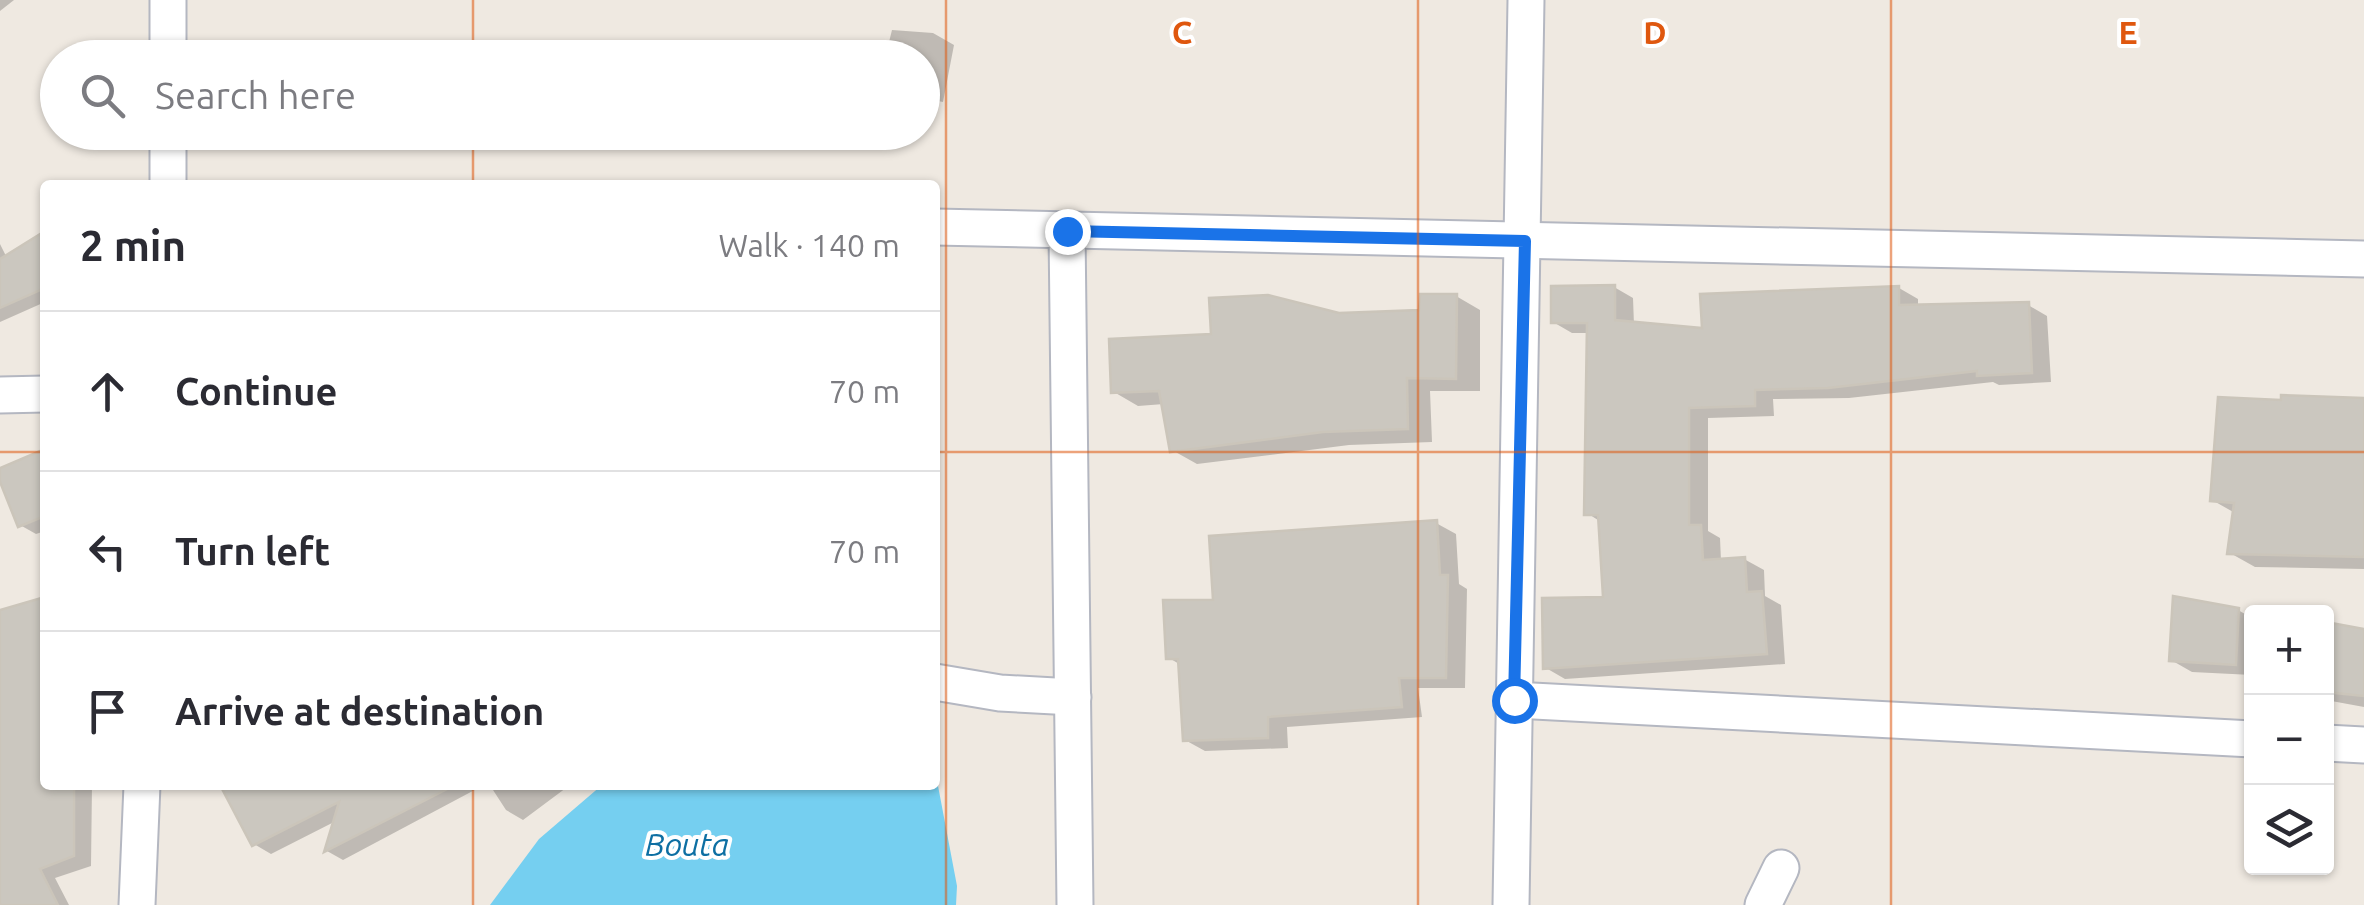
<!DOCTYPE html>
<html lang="en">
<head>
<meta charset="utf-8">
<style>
	:root { --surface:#fff; --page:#f2f2f3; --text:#2b2b33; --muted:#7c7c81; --line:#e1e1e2 }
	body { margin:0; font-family:Ubuntu,sans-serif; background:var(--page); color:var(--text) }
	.controls { position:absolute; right:30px; bottom:30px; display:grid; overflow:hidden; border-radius:10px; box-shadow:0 2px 8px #0004 }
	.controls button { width:90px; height:90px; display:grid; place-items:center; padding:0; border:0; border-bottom:2px solid var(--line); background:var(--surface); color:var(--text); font:50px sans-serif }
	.stop { position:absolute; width:30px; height:30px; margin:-22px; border:8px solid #1a73e8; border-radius:50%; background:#fff }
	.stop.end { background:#1a73e8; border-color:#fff; box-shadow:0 2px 10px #0008 }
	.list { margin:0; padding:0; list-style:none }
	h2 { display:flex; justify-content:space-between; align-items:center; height:130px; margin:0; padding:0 40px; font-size:42px }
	h2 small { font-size:32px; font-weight:400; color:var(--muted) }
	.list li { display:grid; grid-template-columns:65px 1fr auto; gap:30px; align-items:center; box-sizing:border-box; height:160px; padding:0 40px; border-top:2px solid var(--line) }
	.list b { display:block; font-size:38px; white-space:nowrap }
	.list em { font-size:32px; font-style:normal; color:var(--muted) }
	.icon { flex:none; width:55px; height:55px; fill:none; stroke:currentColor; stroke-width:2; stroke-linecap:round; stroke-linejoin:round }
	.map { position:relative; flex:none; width:2364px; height:905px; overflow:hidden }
	.search { position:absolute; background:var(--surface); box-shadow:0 2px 8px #0004; left:40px; top:40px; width:900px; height:110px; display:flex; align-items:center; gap:25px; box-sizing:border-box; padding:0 35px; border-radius:55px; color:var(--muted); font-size:38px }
	.panel { position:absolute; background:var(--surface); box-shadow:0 2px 8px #0004; left:40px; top:180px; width:900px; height:610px; border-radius:10px }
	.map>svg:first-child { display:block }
</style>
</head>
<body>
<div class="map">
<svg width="2364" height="905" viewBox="0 0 2364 905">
	<rect width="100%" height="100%" fill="#efe9e1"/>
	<path fill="#75cff0" d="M935 770 957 886 956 905H490L539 839 602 785H935Z"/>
	<g fill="#0003">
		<path d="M0 0H14L0 11Z"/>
		<path d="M892 30 933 33 954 45 943 102 922 98V58H885Z"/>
		<path d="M0 244 8 260 45 261V302L0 322Z"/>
		<path d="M1614 287 1633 298 1634 325 1704 331 1899 288 1918 299V307L2028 305 2047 316 2051 382 1999 385 1993 382 1849 398 1773 399 1774 416 1708 418V531L1720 538 1721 561 1744 559 1764 570 1765 596 1781 605 1785 664 1565 679 1546 668 1606 600 1601 522 1587 513 1589 333H1572L1553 322Z"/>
		<path d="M1456 296 1480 310V391H1430L1432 442 1349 445 1197 464 1172 450 1164 404 1138 406 1114 392 1214 337 1339 316 1422 312Z"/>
		<path d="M2220 399 2364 401V569L2255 567 2230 553 2235 513 2212 500Z"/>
		<path d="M45 452V531L36 534 20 525 0 471Z"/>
		<path d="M1436 523 1456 534 1459 584 1467 589 1465 688H1418L1422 717 1287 727 1288 748 1205 751 1185 740 1181 665 1169 658 1216 602Z"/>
		<path d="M45 600V785H92L91 866 55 878 69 905H0V612Z"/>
		<path d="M2238 610 2252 618V675L2192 672 2171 660Z"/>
		<path d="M2326 625 2364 631V707L2326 700Z"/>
		<path d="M223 785H484L343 860 327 851 336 821 271 854 254 844Z"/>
		<path d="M484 785H570L523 820 506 810 493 790Z"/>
	</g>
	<g fill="#cbc7bf" stroke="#cbc5ba" stroke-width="2.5">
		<path d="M45 231V288L0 308V259Z"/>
		<path d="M1615 285V320L1702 328 1700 294 1899 286V305L2029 302 2032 373 1977 376V371L1828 388 1755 390V406L1689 408V525H1701L1703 560 1745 557 1747 592 1762 591 1767 654 1543 669 1542 598 1603 597 1598 515H1584L1587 323H1551V286Z"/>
		<path d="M1420 294H1457L1456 379 1407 378 1408 429 1323 432 1170 452 1159 391 1111 393 1109 339 1211 334 1209 298 1268 295 1339 313 1419 310Z"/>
		<path d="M2281 395 2364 398V557L2227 554 2234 503 2210 501 2218 397 2281 400Z"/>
		<path d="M45 449V516L18 527 0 482V468Z"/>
		<path d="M1437 520 1440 575H1448L1446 678H1399L1402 707 1268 717V738L1183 741 1178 659H1166L1163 600H1213L1209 536Z"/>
		<path d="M2173 596 2239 608 2236 665 2169 661Z"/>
		<path d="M45 597V785H74V856L40 869 58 905H0V610Z"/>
		<path d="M2326 622 2364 629V696L2326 692Z"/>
		<path d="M220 785H455L324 852 339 802 252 846Z"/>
	</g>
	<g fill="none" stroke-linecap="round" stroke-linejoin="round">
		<defs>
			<g id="street">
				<path d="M168 0V58"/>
				<path d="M168 132V185"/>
				<path d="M935 227 2364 259"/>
				<path d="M1067 231 1075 905"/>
				<path d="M0 395 45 394"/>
				<path d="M935 682 1000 693 1073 697"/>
				<path d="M1513 700 2252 739"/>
				<path d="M2326 743 2364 745"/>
				<path d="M137 905 142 785"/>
				<path d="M1511 905 1526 0"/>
				<path d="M1763 905 1781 868"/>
			</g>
		</defs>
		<use href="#street" stroke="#b4b7c1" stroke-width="39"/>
		<use href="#street" stroke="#fff" stroke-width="35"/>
	</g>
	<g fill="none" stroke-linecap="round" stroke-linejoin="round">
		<path stroke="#1a73e8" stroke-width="12" d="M1067 231 1525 241 1514 700"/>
	</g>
	<path fill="none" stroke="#df570e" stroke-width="2.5" stroke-opacity="0.55" d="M473 0V58M946 0V905M1418 0V905M1891 0V905M473 132V185M0 452H45M935 452H2364M473 785V905"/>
	<g text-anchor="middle" stroke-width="8" stroke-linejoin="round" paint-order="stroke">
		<g font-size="32" font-style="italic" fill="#0d6fa3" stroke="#fff">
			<text x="687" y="856">Bouta</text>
		</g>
	</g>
	<g font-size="32" text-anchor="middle" font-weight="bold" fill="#df570e" stroke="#fff" stroke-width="8" stroke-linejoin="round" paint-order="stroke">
		<text x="1182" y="44">C</text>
		<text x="1655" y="44">D</text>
		<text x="2128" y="44">E</text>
	</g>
</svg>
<div class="controls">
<button>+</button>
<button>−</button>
<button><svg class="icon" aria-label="layers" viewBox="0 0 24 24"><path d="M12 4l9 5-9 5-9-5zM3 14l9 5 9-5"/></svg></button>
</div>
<div class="stop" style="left:1514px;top:700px"></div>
<div class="stop end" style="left:1067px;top:231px"></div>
<div class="search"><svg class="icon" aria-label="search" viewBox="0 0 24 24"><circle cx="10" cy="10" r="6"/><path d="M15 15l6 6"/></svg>Search here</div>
<section class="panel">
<h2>2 min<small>Walk · 140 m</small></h2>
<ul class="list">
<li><svg class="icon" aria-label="ahead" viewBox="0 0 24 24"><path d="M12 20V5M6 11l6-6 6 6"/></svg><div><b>Continue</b></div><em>70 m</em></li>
<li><svg class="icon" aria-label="left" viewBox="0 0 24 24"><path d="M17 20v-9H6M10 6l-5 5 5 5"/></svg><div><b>Turn left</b></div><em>70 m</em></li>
<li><svg class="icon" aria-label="arrive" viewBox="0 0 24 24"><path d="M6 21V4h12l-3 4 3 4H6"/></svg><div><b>Arrive at destination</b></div></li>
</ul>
</section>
</div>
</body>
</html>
